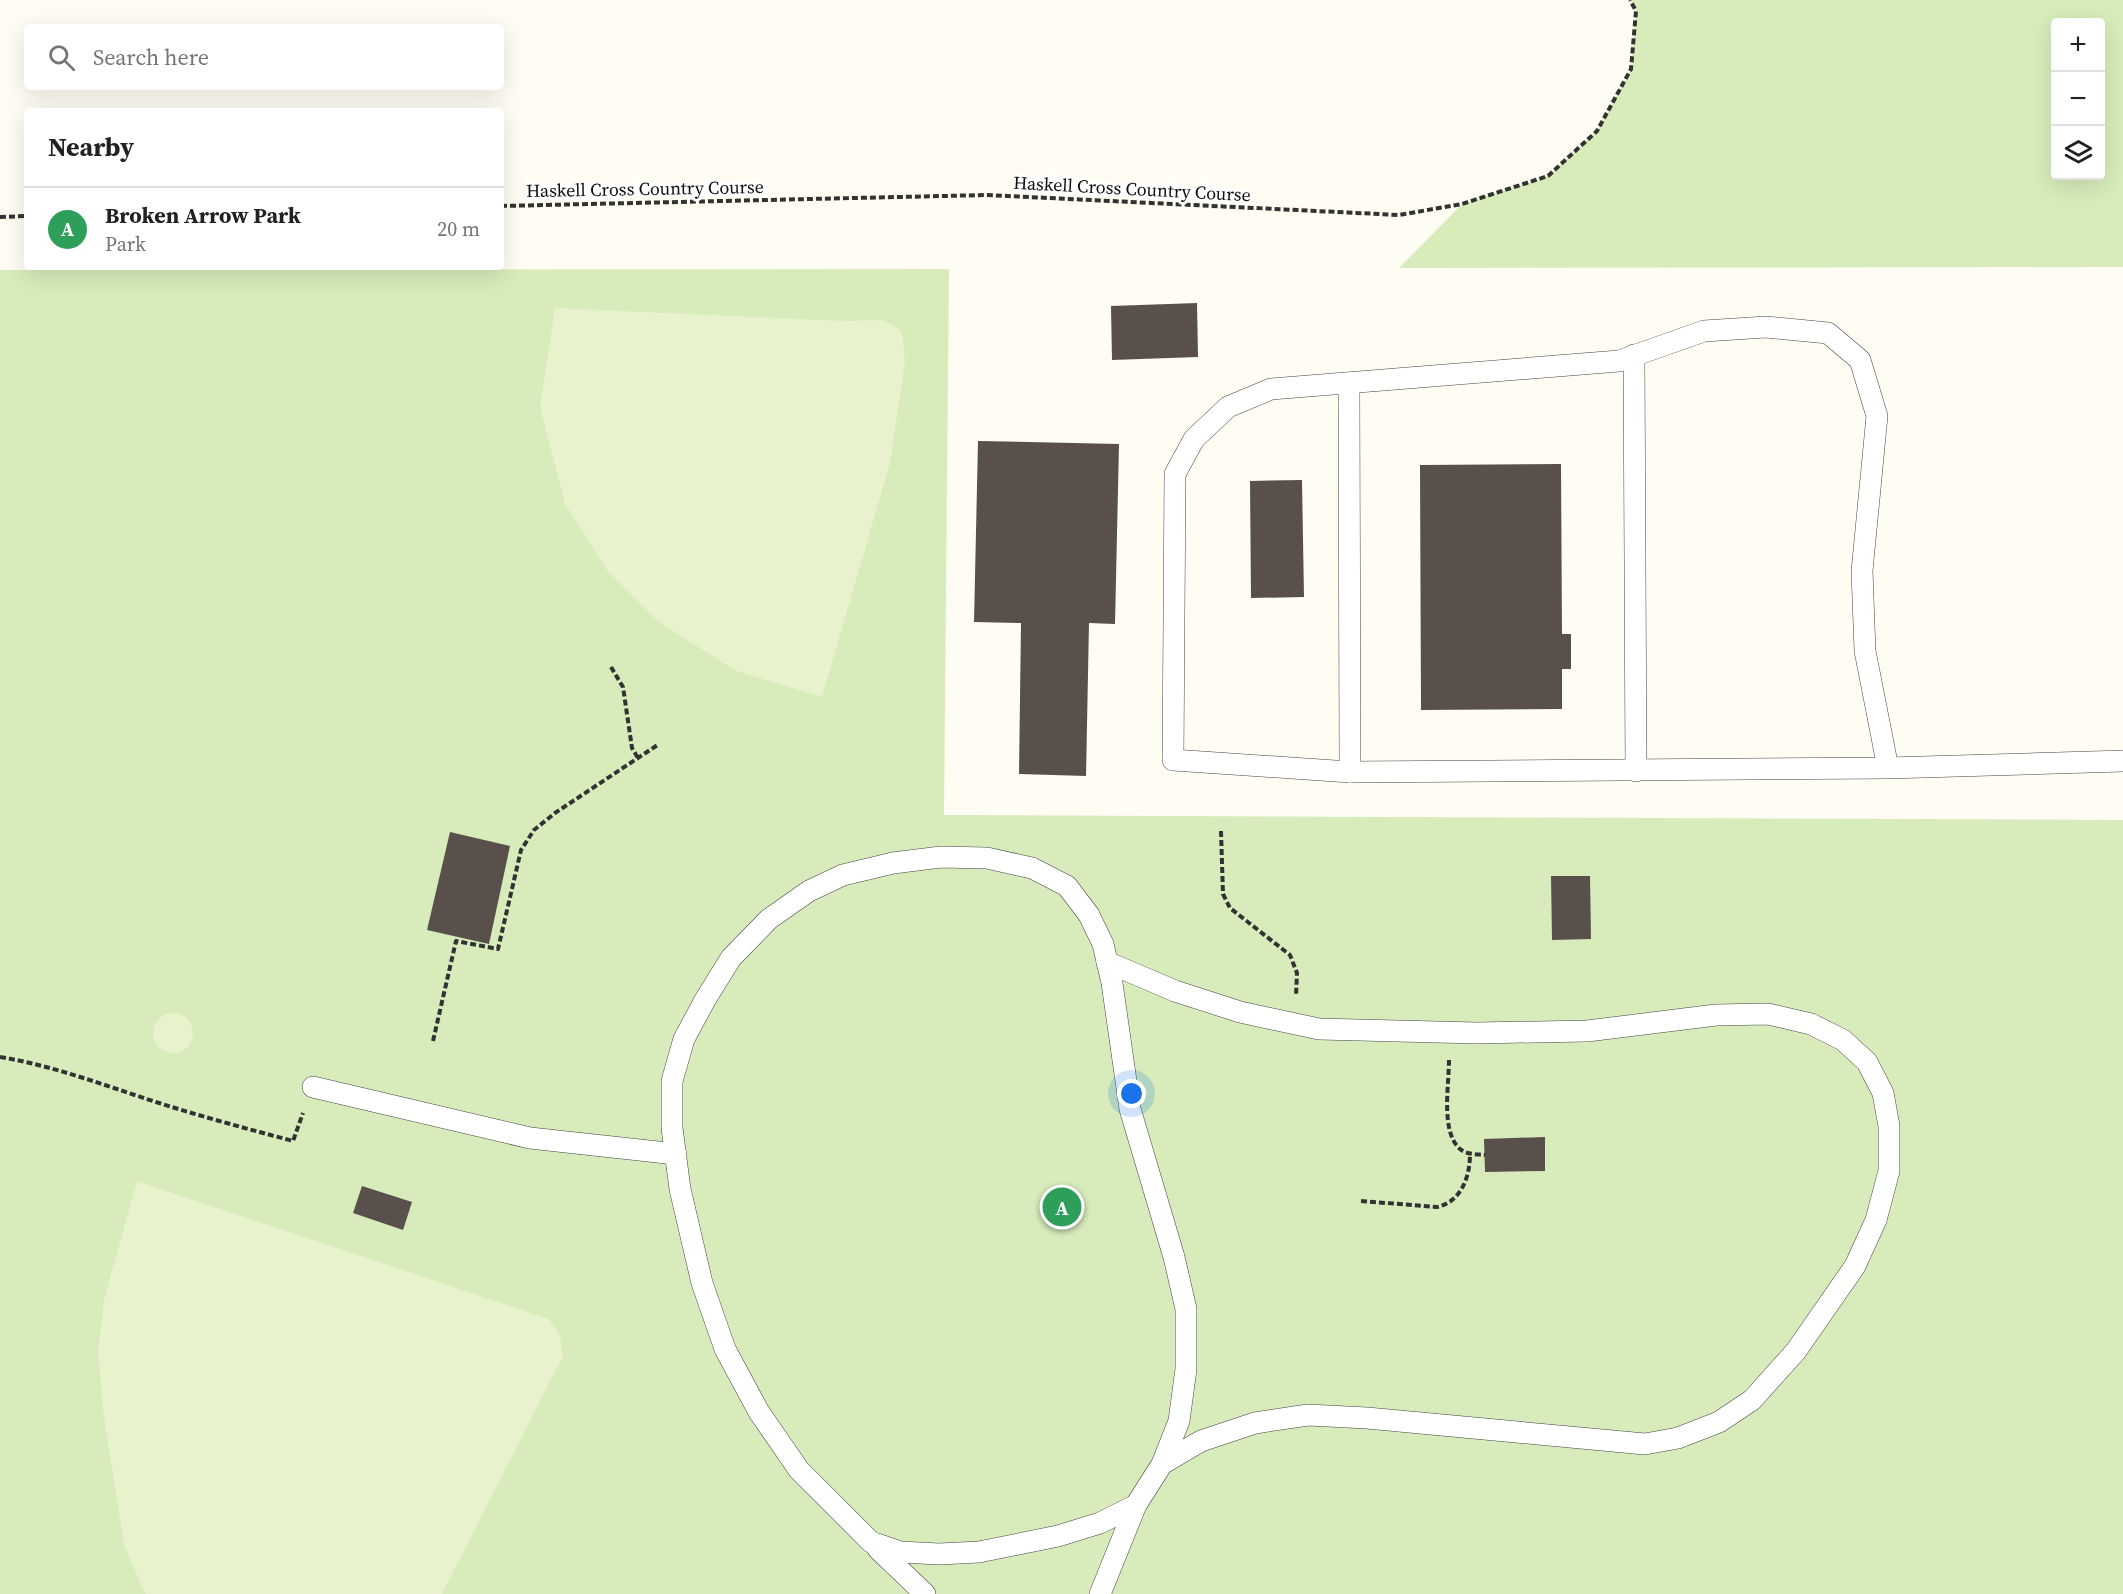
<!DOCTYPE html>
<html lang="en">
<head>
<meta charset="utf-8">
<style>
	:root { --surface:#fff; --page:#f6f6f6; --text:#202124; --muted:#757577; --line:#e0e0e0; --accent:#2563eb }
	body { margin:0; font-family:"Source Serif 4",serif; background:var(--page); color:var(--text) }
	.controls { position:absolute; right:18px; top:18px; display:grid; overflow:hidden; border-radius:6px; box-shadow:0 6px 24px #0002 }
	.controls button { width:54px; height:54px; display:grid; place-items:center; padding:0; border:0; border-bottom:2px solid var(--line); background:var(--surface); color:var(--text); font:30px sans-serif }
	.you { position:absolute; left:1132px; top:1094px; width:21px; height:21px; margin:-15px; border:4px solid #fff; border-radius:50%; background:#1a73e8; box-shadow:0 0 0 9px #1a73e833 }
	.badge { display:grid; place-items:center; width:39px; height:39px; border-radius:50%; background:var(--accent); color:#fff; font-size:20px; font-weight:700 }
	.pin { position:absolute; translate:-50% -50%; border:3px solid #fff; box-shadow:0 2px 6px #0006 }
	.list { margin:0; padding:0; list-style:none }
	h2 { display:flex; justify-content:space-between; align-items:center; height:78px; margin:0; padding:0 24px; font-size:26px }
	h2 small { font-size:20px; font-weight:400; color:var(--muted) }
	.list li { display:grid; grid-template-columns:39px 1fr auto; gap:18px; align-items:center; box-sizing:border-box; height:84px; padding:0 24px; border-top:2px solid var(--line) }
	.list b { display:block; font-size:22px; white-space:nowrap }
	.list p { margin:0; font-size:20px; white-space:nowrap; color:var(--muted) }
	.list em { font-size:20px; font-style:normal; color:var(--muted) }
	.icon { flex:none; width:33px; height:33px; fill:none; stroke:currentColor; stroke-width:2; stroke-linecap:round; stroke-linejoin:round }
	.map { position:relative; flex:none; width:2123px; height:1594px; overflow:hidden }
	.search { position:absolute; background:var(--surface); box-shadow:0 6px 24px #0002; left:24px; top:24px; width:480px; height:66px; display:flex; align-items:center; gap:15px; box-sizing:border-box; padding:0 21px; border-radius:6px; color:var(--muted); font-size:22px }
	.panel { position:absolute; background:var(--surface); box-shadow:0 6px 24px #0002; left:24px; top:108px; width:480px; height:162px; border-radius:6px }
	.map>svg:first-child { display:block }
</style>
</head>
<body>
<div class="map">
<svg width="2123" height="1594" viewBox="0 0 2123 1594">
	<rect width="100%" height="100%" fill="#fffcf3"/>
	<g fill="#d7ecba" fill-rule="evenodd">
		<path d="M1630 0H2123V267L1399 268 1462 204 1548 176 1597 131 1631 69 1636 11ZM2100 22V176H2056V22Z"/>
		<path d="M949 269 944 815 2123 820V1594H0V270Z"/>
	</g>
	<g fill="#e8f2cc">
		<path d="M555 308 843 321 883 320 902 331 905 362 890 463 822 697 736 671 660 623 607 570 565 504 540 407Z"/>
		<circle cx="173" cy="1033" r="20"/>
		<path d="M137 1181 549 1319 560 1336 563 1356 442 1594H146L143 1590 124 1544 104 1417 98 1354 104 1300Z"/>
	</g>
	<g fill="#59504c">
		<path d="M1197 303 1198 357 1112 360 1111 306Z"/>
		<path d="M978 441 1119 444 1115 624 1089 623 1086 776 1019 774 1021 623 974 622Z"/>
		<path d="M1561 464 1562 634H1571V669H1562V709L1421 710 1420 465Z"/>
		<path d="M1302 480 1304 597 1251 598 1250 481Z"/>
		<path d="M450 832 510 846 489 944 427 930Z"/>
		<path d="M1551 876H1590L1591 939 1552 940Z"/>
		<path d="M1545 1137V1171L1485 1172 1484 1139Z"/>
		<path d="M362 1186 412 1202 403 1230 353 1213Z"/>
	</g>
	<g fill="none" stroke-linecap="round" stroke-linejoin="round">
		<defs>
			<g id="lane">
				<path d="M1634 355 1636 771"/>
				<path d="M1349 383 1350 772"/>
				<path d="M1888 768 1865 651 1862 571 1877 416 1860 360 1828 333 1766 327 1704 331 1619 361 1271 389 1228 407 1194 439 1175 474 1173 760 1350 772 1888 768 2123 761"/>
				<path d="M941 857 987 858 1032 868 1067 886 1089 915 1103 944 1112 983 1130 1109 1174 1257 1186 1309V1369L1179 1421 1162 1464 1136 1505 1100 1523 1058 1536 979 1552 939 1554 900 1552 871 1542 799 1470 759 1412 725 1349 702 1283 680 1189 672 1128V1081L684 1039 705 1000 731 958 769 919 809 891 843 875 893 863Z"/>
				<path d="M1107 962 1175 991 1240 1012 1319 1029 1477 1033 1587 1031 1716 1015 1768 1014 1811 1024 1843 1040 1867 1062 1883 1093 1889 1126V1171L1876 1220 1855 1266 1796 1351 1752 1400 1719 1422 1678 1438 1645 1444 1367 1418 1308 1415 1255 1423 1201 1441 1162 1464"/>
				<path d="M313 1087 530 1138 676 1154"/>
				<path d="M878 1549 925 1594"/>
				<path d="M1100 1594 1136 1505"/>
			</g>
		</defs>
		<use href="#lane" stroke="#434343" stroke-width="22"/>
		<g stroke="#323232" stroke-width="4" stroke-dasharray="6 3" stroke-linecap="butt">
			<path d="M501 206 987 195 1399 215 1462 204 1548 176 1597 131 1631 69 1636 11 1630 0"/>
			<path d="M0 217 27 216"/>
			<path d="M611 667 623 687 632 748 638 758"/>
			<path d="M1221 831 1223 894 1230 908 1290 955 1297 973 1296 996"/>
			<path d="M433 1041 456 941 498 949 521 850 534 830 555 813 659 744"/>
			<path d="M0 1057C55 1066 106 1086 159 1103 203 1117 248 1129 293 1141L303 1113"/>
			<path d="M1449 1060C1449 1084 1441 1129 1458 1147 1465 1155 1476 1154 1485 1155"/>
			<path d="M1361 1201 1437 1207C1461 1202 1470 1177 1470 1154"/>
		</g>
		<use href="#lane" stroke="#fff" stroke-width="21"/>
	</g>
	<g text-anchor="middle" stroke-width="6" stroke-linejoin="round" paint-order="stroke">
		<g font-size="18" fill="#101010" stroke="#fff">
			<text transform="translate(645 189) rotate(-1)" y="6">Haskell Cross Country Course</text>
			<text transform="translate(1132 189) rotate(3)" y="6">Haskell Cross Country Course</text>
		</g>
	</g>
</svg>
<div class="controls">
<button>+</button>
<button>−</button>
<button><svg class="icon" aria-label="layers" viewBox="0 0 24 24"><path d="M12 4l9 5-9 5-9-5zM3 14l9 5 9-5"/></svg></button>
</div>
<div class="you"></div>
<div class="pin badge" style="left:1062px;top:1207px;background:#2e9e5b">A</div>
<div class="search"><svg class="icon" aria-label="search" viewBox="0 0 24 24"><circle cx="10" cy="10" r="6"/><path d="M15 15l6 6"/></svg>Search here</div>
<section class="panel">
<h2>Nearby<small></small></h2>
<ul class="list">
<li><span class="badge" style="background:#2e9e5b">A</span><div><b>Broken Arrow Park</b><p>Park</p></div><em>20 m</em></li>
</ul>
</section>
</div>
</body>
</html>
